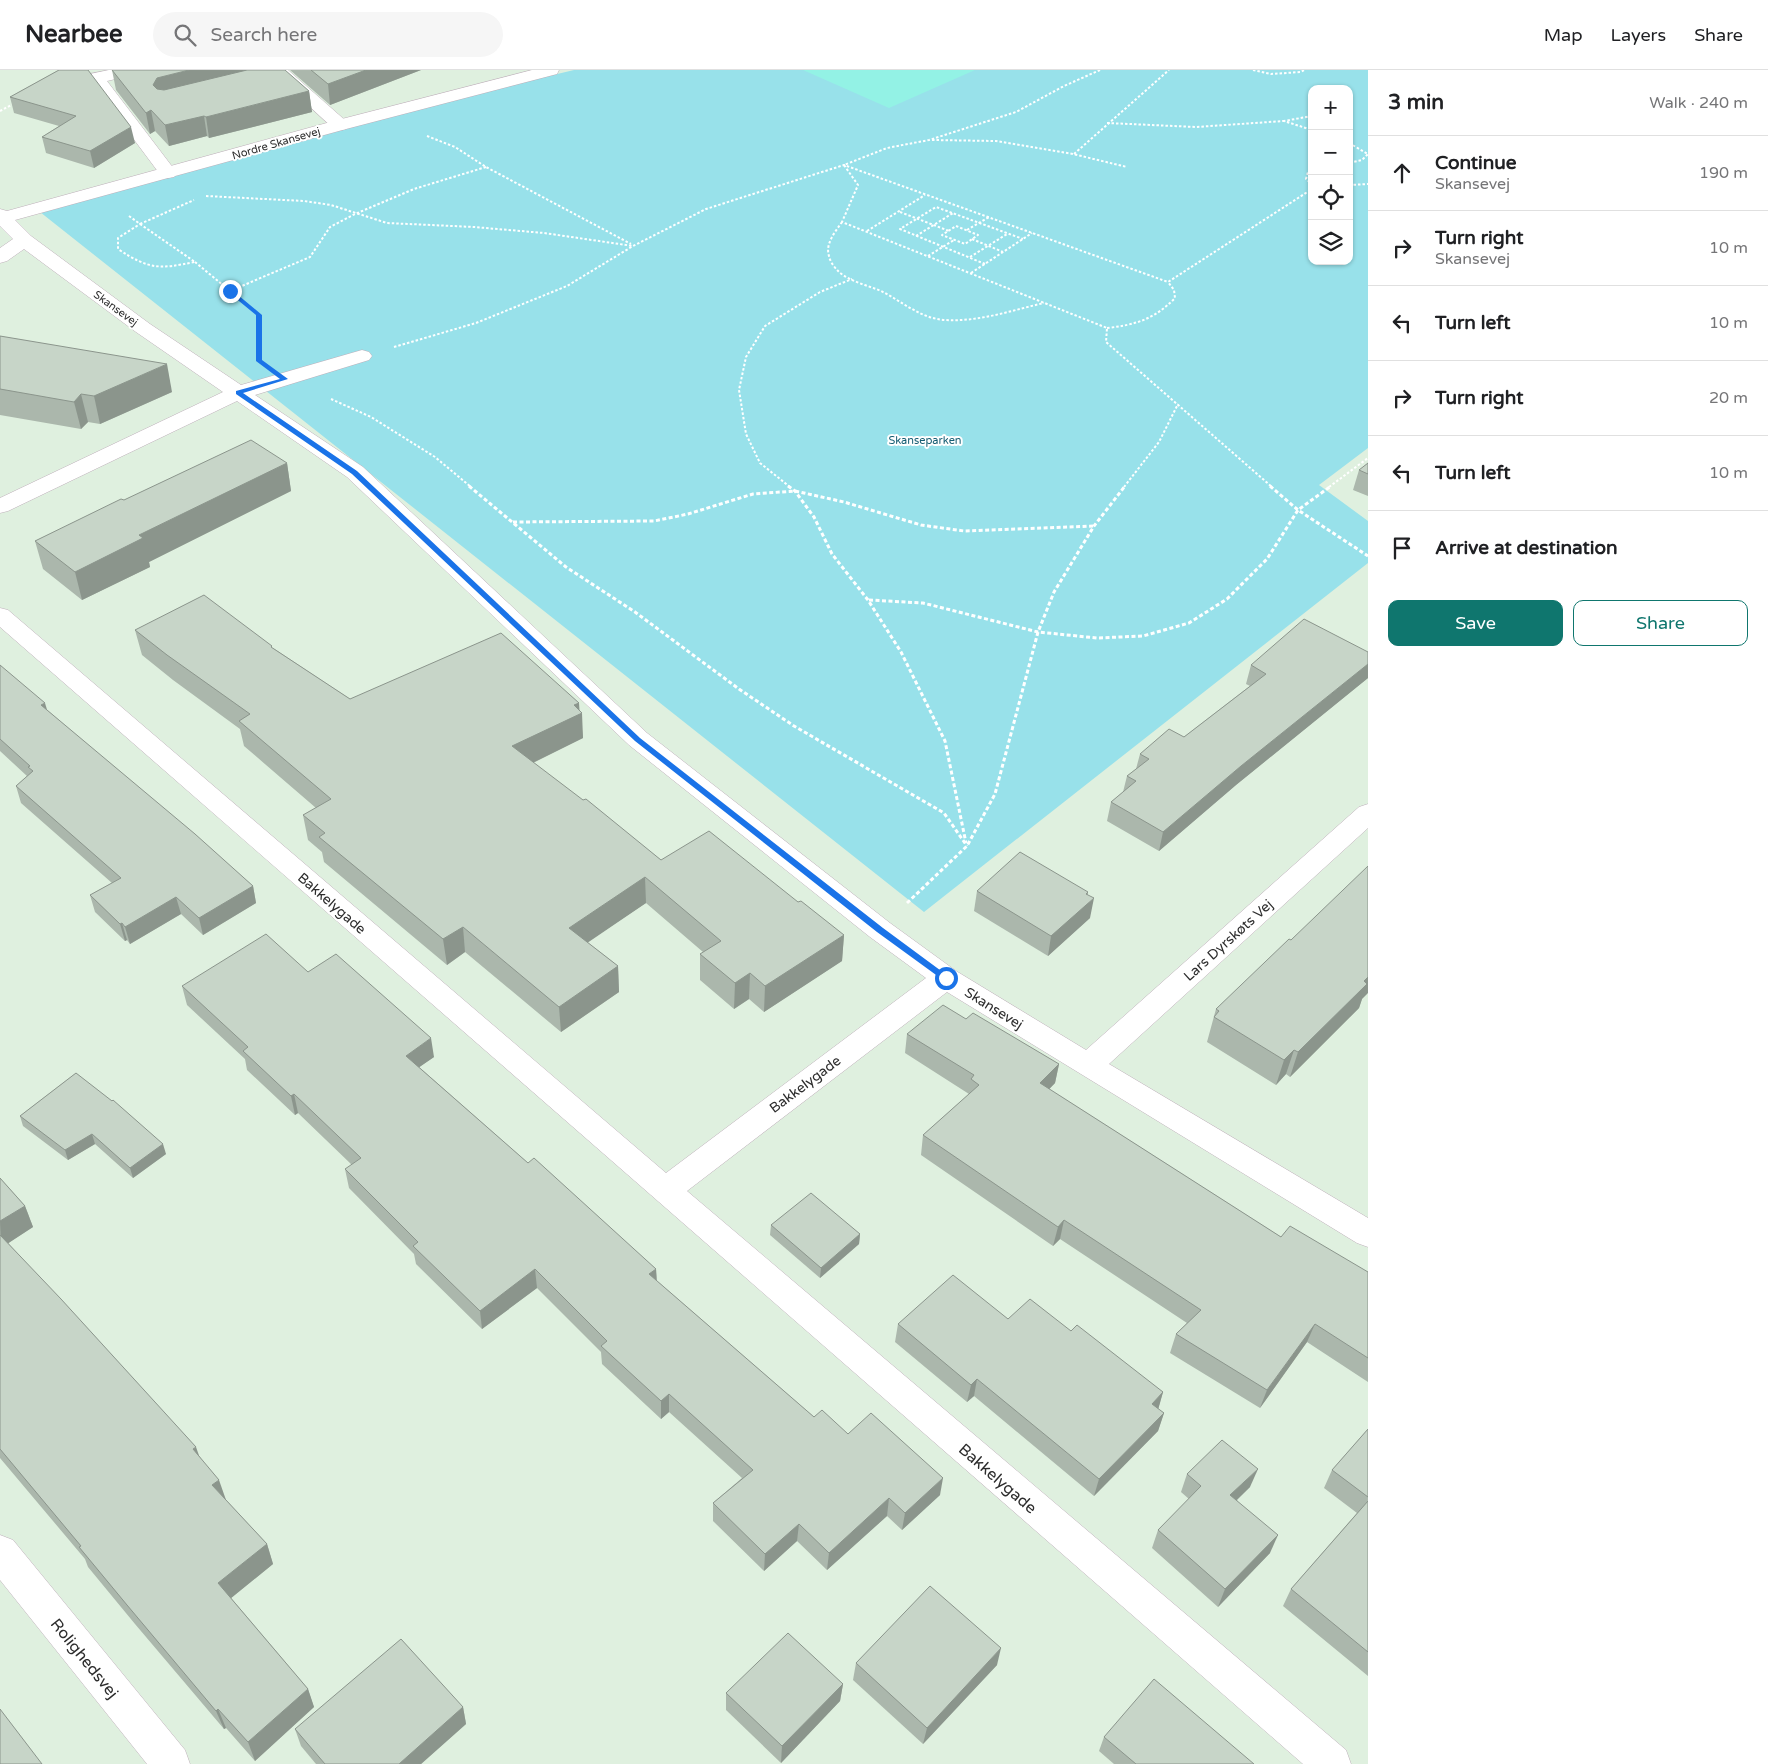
<!DOCTYPE html>
<html lang="en">
<head>
<meta charset="utf-8">
<style>
	:root { --surface:#fff; --page:#f6f6f6; --text:#202124; --muted:#757577; --line:#e0e0e0; --accent:#0f766e }
	body { margin:0; font-family:"Varela Round",sans-serif; background:var(--page); color:var(--text) }
	.controls { position:absolute; right:15px; top:15px; display:grid; overflow:hidden; border-radius:10px; box-shadow:0 1px 4px #0004 }
	.controls button { width:45px; height:45px; display:grid; place-items:center; padding:0; border:0; border-bottom:1px solid var(--line); background:var(--surface); color:var(--text); font:25px sans-serif }
	.stop { position:absolute; width:15px; height:15px; margin:-11px; border:4px solid #1a73e8; border-radius:50%; background:#fff }
	.stop.end { background:#1a73e8; border-color:#fff; box-shadow:0 1px 5px #0008 }
	.list { margin:0; padding:0; list-style:none }
	h2 { display:flex; justify-content:space-between; align-items:center; height:65px; margin:0; padding:0 20px; font-size:21px }
	h2 small { font-size:16px; font-weight:400; color:var(--muted) }
	.list li { display:grid; grid-template-columns:32px 1fr auto; gap:15px; align-items:center; box-sizing:border-box; height:75px; padding:0 20px; border-top:1px solid var(--line) }
	.list b { display:block; font-size:19px; white-space:nowrap }
	.list p { margin:0; font-size:16px; white-space:nowrap; color:var(--muted) }
	.list em { font-size:16px; font-style:normal; color:var(--muted) }
	.actions { display:flex; gap:10px; padding:15px 20px }
	.actions a { flex:1; padding:11px 0; border:1px solid var(--accent); border-radius:10px; text-align:center; font-size:18px; color:var(--accent) }
	.actions .main { background:var(--accent); color:#fff }
	.icon { flex:none; width:28px; height:28px; fill:none; stroke:currentColor; stroke-width:2; stroke-linecap:round; stroke-linejoin:round }
	.map { position:relative; flex:none; width:1368px; height:1694px; overflow:hidden }
	header { display:flex; align-items:center; gap:30px; box-sizing:border-box; height:70px; padding:0 25px; background:var(--surface); border-bottom:1px solid var(--line) }
	header strong { font-size:24px }
	nav { display:flex; gap:28px; margin-inline-start:auto; font-size:18px }
	.search { width:350px; height:45px; background:var(--page); display:flex; align-items:center; gap:12px; box-sizing:border-box; padding:0 18px; border-radius:28px; color:var(--muted); font-size:19px }
	main { display:flex }
	aside { flex:1; background:var(--surface) }
	.map>svg:first-child { display:block }
</style>
</head>
<body>
<header>
<strong>Nearbee</strong>
<div class="search"><svg class="icon" aria-label="search" viewBox="0 0 24 24"><circle cx="10" cy="10" r="6"/><path d="M15 15l6 6"/></svg>Search here</div>
<nav><a>Map</a><a>Layers</a><a>Share</a></nav>
</header>
<main>
<div class="map">
<svg width="1368" height="1694" viewBox="0 0 1368 1694">
	<rect width="100%" height="100%" fill="#dff0df"/>
	<path fill="#98e1ea" fill-rule="evenodd" d="M574 0H1368V378L1319 415 1368 451V493L924 842 40 142 440 32ZM1312 19H1349V191H1312Z"/>
	<path fill="#93f2e5" d="M803 0H975L889 38Z"/>
	<g fill="none" stroke-linecap="round" stroke-linejoin="round">
		<defs>
			<g id="lane">
				<path d="M109 0H139L137 4 107 11 174 99 177 103 174 107 168 108 162 107 88 8 90 4Z"/>
				<path d="M270 0H288L346 51 349 55 346 59 340 60 334 59Z"/>
			</g>
			<g id="street">
				<path d="M532 0H559L557 4 346 59 15 150 31 166 150 254 241 315 355 282 362 280 369 282 372 286 369 290 255 325 363 397 647 663 890 853 956 901 1086 980 1359 737 1368 734V758L1109 994 1368 1148V1177L1357 1173 947 922 687 1121 1346 1680 1351 1694H1303L0 557V538L8 540 666 1103 926 908 870 867 629 675 347 407 237 331 8 441 0 443V428L223 322 136 262 24 179 7 191 0 193V178L13 169 0 156V139L7 141 334 51Z"/>
				<path d="M0 1465 13 1470 185 1680 190 1694H147L0 1510Z"/>
			</g>
		</defs>
		<use href="#lane" stroke="#beafba" stroke-width="1"/>
		<use href="#street" stroke="#beafba" stroke-width="1"/>
		<g stroke="#fff" stroke-width="2" stroke-dasharray="2.5 2" stroke-linecap="butt">
			<path d="M1100 0 1064 16 1016 42 929 70 887 78 844 95 858 115 842 152 1107 258 1106 272 1272 417"/>
			<path d="M1253 0 1271 4 1301 2 1304 0"/>
			<path d="M0 41 15 33"/>
			<path d="M1312 46 1284 51 1312 60"/>
			<path d="M1107 53 1196 57 1284 51"/>
			<path d="M427 66 455 77 486 97 631 174"/>
			<path d="M932 70 996 71 1073 84 1127 97"/>
			<path d="M1349 73 1368 84 1362 90 1349 93"/>
			<path d="M1074 84 1169 0"/>
			<path d="M1312 102H1308L1306 109 1312 114"/>
			<path d="M1349 115 1368 114"/>
			<path d="M206 126 304 131 331 135 387 153 474 157 544 163 633 176"/>
			<path d="M900 142 949 161"/>
			<path d="M129 146 140 154"/>
			<path d="M842 152C835 162 825 174 829 186 830 192 835 198 839 202 851 212 867 215 881 221 903 232 921 249 946 250 979 252 1013 240 1044 233"/>
			<path d="M140 154 195 192C159 199 150 200 118 179V168Z"/>
			<path d="M140 154 194 130"/>
			<path d="M956 156 978 165 965 174 942 165Z"/>
			<path d="M967 160 989 147"/>
			<path d="M867 161 925 125"/>
			<path d="M916 166 953 143"/>
			<path d="M972 169 1003 182"/>
			<path d="M928 186 954 170"/>
			<path d="M970 187 1007 164"/>
			<path d="M195 192 259 245V284"/>
			<path d="M985 194 900 159 936 137 1023 169"/>
			<path d="M971 203 1032 163"/>
			<path d="M230 221 310 187 330 157 355 144 414 119 486 97"/>
			<path d="M1107 258C1135 255 1155 249 1175 228L1174 220 1168 212"/>
			<path d="M394 277 476 253 567 216 633 176 706 139 844 95 1168 212 1312 119"/>
			<path d="M331 329 371 347 435 387 471 417"/>
			<path d="M790 417 760 393 746 364 739 320 746 287 765 256 820 222 852 209"/>
			<path d="M1124 417 1159 372 1178 334"/>
			<path d="M1329 417 1368 388"/>
		</g>
		<g stroke="#fff" stroke-width="3" stroke-dasharray="4 2.5" stroke-linecap="butt">
			<path d="M469 416 566 497 635 542 739 619 794 656 944 743 967 776"/>
			<path d="M788 416 795 421 814 447 832 484 868 530 901 582 945 671 966 773"/>
			<path d="M1270 416 1298 440 1368 486"/>
			<path d="M513 452 654 451 688 444 753 424 795 421 844 432 921 455 964 461 1094 456"/>
			<path d="M869 530 923 533 1038 562 1097 568 1143 566 1189 553 1227 529 1267 489 1298 440 1331 416"/>
			<path d="M907 833 967 776 995 724 1038 562 1054 522 1094 456 1125 416"/>
		</g>
		<use href="#lane" fill="#fff" fill-rule="evenodd"/>
		<use href="#street" fill="#fff" fill-rule="evenodd"/>
	</g>
	<g fill="#abb7ac">
		<path d="M59 0 135 73 94 98 46 83 42 67 59 56 14 43 10 27Z"/>
		<path d="M112 0 309 21 312 42 209 68 207 66 169 76 155 61 150 64 116 20Z"/>
		<path d="M290 0H421L330 35Z"/>
		<path d="M0 266 172 322 100 354 88 352 81 359 0 345Z"/>
		<path d="M287 393 291 421 149 492 150 497 82 530 43 499 35 471 124 430Z"/>
		<path d="M1368 393V426L1353 420 1359 400Z"/>
		<path d="M135 560 273 578 350 629 579 633 583 668 533 693 661 790 798 832 844 865 842 891 764 942 749 929 734 939 700 910V884L703 882 646 833 587 872 618 896 619 922 561 962 465 882 447 895 324 792 322 782 308 770 303 745 316 738 244 676 240 659 173 610 142 585Z"/>
		<path d="M1368 582V608L1236 715 1159 781 1107 751 1111 732 1123 722 1127 706 1136 699 1140 684 1184 667 1250 616 1246 614 1251 595Z"/>
		<path d="M0 595 47 640 253 816 256 833 203 865 181 844 130 874 127 870 125 871 95 842 90 825 112 813 21 733 16 716 27 706 0 681Z"/>
		<path d="M977 821 1088 825 1090 848 1048 886 974 841Z"/>
		<path d="M308 902 434 987 419 997 528 1093 656 1199 657 1211 814 1347 848 1364 940 1425 902 1460 887 1446 827 1500 797 1471 764 1501 713 1451V1433L742 1408 669 1342 661 1349 602 1294 601 1282 537 1218 482 1259 416 1194 414 1184 349 1118 345 1099 352 1095 298 1043 295 1045 247 1000 245 989 187 935 182 916Z"/>
		<path d="M1362 929 1359 938 1290 1007 1286 1004 1276 1015 1207 972 1216 939Z"/>
		<path d="M966 949 1059 994 1055 1013 1049 1019 1281 1167 1368 1202V1312L1307 1272 1260 1338 1170 1283 1176 1264 1187 1253 1060 1169 1053 1176 921 1085 923 1065 968 1025 969 1024 905 983 907 964Z"/>
		<path d="M76 1003 166 1084 133 1108 95 1074 68 1090 23 1056 20 1046Z"/>
		<path d="M0 1108 25 1136 33 1157 8 1173 200 1387 226 1430 267 1474 273 1494 231 1528 308 1619 314 1637 255 1691 226 1658 224 1659 135 1554 88 1497 85 1489 0 1388Z"/>
		<path d="M771 1155 860 1164 859 1174 820 1208 770 1165Z"/>
		<path d="M1008 1249 1071 1261 1163 1322 1158 1339 1164 1343 1158 1361 1094 1426 974 1326 967 1332 895 1272 898 1254Z"/>
		<path d="M1368 1359V1606L1283 1536 1291 1519 1357 1443 1324 1418 1332 1400Z"/>
		<path d="M1187 1404 1250 1417 1237 1430 1270 1483 1218 1537 1152 1478 1158 1460 1189 1429 1181 1422Z"/>
		<path d="M856 1593 997 1595 923 1674 853 1610Z"/>
		<path d="M843 1614 840 1631 781 1693 726 1640V1623Z"/>
		<path d="M463 1637 466 1654 421 1694H316L301 1676 295 1659Z"/>
		<path d="M1104 1667 1254 1694H1114L1099 1681Z"/>
	</g>
	<g fill="#8b958c">
		<path d="M189 0H269L161 28 153 15 157 8Z"/>
		<path d="M366 0H421L330 35 328 14Z"/>
		<path d="M309 21 312 42 209 68 206 47Z"/>
		<path d="M151 40 155 61 150 64 146 43Z"/>
		<path d="M204 46 207 66 169 76 165 55Z"/>
		<path d="M131 57 135 73 94 98 90 81Z"/>
		<path d="M167 294 172 322 100 354 94 326Z"/>
		<path d="M81 324 88 352 81 359 74 332Z"/>
		<path d="M287 393 291 421 149 492 150 497 82 530 75 502 139 465Z"/>
		<path d="M1368 594V608L1236 715 1159 781 1163 762 1241 696Z"/>
		<path d="M45 633 50 650 41 635Z"/>
		<path d="M579 633V644L582 643 583 668 514 702 512 676 574 635Z"/>
		<path d="M645 807 646 833 571 884 569 858Z"/>
		<path d="M253 816 256 833 203 865 199 848Z"/>
		<path d="M1088 822 1086 835 1094 828 1090 848 1048 886 1051 866Z"/>
		<path d="M176 827 181 844 130 874 125 857Z"/>
		<path d="M122 853 127 870 125 871 120 854Z"/>
		<path d="M463 857 465 882 447 895 443 869Z"/>
		<path d="M844 865 842 891 764 942 765 916Z"/>
		<path d="M618 896 619 922 561 962 559 937Z"/>
		<path d="M750 903 749 929 734 939 735 913Z"/>
		<path d="M1368 907V923L1362 929 1359 938 1290 1007 1298 982Z"/>
		<path d="M431 968 434 987 408 1005 406 986Z"/>
		<path d="M1294 980 1286 1004 1276 1015 1284 990Z"/>
		<path d="M1059 994 1055 1013 1036 1033 1040 1013Z"/>
		<path d="M294 1024 298 1043 295 1045 291 1026Z"/>
		<path d="M92 1064 95 1074 68 1090 65 1080Z"/>
		<path d="M163 1074 166 1084 133 1108 130 1098Z"/>
		<path d="M25 1136 33 1157 1 1178 0 1151Z"/>
		<path d="M1064 1150 1060 1169 1053 1176 1058 1157Z"/>
		<path d="M860 1164 859 1174 820 1208 821 1198Z"/>
		<path d="M535 1199 537 1218 482 1259 480 1241Z"/>
		<path d="M656 1199 657 1218 649 1204Z"/>
		<path d="M1315 1254 1307 1272 1260 1338 1267 1320Z"/>
		<path d="M977 1309 974 1326 967 1332 971 1315Z"/>
		<path d="M1163 1322 1158 1340 1152 1334Z"/>
		<path d="M669 1324V1342L661 1349V1331Z"/>
		<path d="M1164 1343 1158 1361 1094 1426 1099 1409Z"/>
		<path d="M196 1377 203 1397 193 1379Z"/>
		<path d="M1258 1399 1250 1417 1223 1443 1230 1425Z"/>
		<path d="M943 1408 940 1425 902 1460 905 1443Z"/>
		<path d="M219 1410 226 1430 212 1415Z"/>
		<path d="M889 1428 887 1446 827 1500 829 1483Z"/>
		<path d="M799 1454 797 1471 764 1501 765 1484Z"/>
		<path d="M1278 1465 1270 1483 1218 1537 1225 1519Z"/>
		<path d="M267 1474 273 1494 225 1533 218 1513Z"/>
		<path d="M1001 1578 997 1595 923 1674 927 1658Z"/>
		<path d="M843 1614 840 1631 781 1693 782 1676Z"/>
		<path d="M308 1619 314 1637 255 1691 248 1672Z"/>
		<path d="M463 1637 466 1654 421 1694H399Z"/>
		<path d="M218 1639 226 1658 224 1659 216 1641Z"/>
	</g>
	<g fill="#c7d5c8" stroke="#8b958c">
		<path d="M59 0H88L131 57 90 81 42 67 76 46 10 27Z"/>
		<path d="M112 0H189L157 8 153 15 157 19 164 20 247 0H285L309 21 206 47 204 46 165 55 151 40 146 43Z"/>
		<path d="M311 0H366L328 14Z"/>
		<path d="M0 266 167 294 94 326 81 324 74 332 0 319Z"/>
		<path d="M251 370 287 393 139 465 143 468 75 502 35 471 121 429 124 430Z"/>
		<path d="M1368 393V404L1359 400Z"/>
		<path d="M204 525 272 576 271 577 350 629 501 563 579 633 574 635 582 643 512 676 583 730 586 729 661 790 709 761 798 832 801 831 844 865 765 916 750 903 735 913 700 884 721 871 645 807 569 858 618 896 559 937 463 857 443 869 319 767 325 763 303 745 331 729 239 651 250 644 167 585 135 560Z"/>
		<path d="M1304 549 1368 582V594L1241 696 1163 762 1111 732 1136 711 1127 706 1149 689 1140 684 1169 659 1184 667 1266 604 1251 595Z"/>
		<path d="M0 595 45 633 41 635 195 764 253 816 199 848 176 827 125 857 122 853 120 854 90 825 121 808 16 716 33 701 28 697 30 696 0 669Z"/>
		<path d="M1020 782 1088 822 1086 824 1094 828 1051 866 977 821Z"/>
		<path d="M1368 796V907L1364 911 1367 914 1298 982 1294 980 1284 990 1214 947 1219 941 1216 939 1289 869 1291 870Z"/>
		<path d="M266 864 308 902 336 884 431 968 406 986 528 1093 534 1088 656 1199 649 1204 814 1347 822 1340 848 1364 871 1343 943 1408 905 1443 889 1428 829 1483 799 1454 765 1484 713 1433 753 1400 669 1324 661 1331 601 1276 607 1271 535 1199 480 1241 413 1176 418 1172 345 1099 361 1088 294 1024 291 1026 243 981 248 977 182 916Z"/>
		<path d="M943 935 966 949 973 943 1059 994 1040 1013 1281 1167 1290 1156 1368 1202V1288L1315 1254 1267 1320 1176 1264 1201 1240 1064 1150 1058 1157 923 1065 979 1015 971 1009 974 1005 907 964Z"/>
		<path d="M76 1003 112 1031 113 1030 163 1074 130 1098 92 1064 65 1080 20 1046Z"/>
		<path d="M0 1108 25 1136 0 1151Z"/>
		<path d="M811 1123 860 1164 821 1198 771 1155Z"/>
		<path d="M0 1165 61 1229 196 1377 193 1379 219 1410 212 1415 267 1474 218 1513 308 1619 248 1672 218 1639 216 1641 127 1535 79 1477 81 1476 0 1379Z"/>
		<path d="M953 1205 1008 1249 1030 1229 1071 1261 1077 1255 1163 1322 1152 1334 1164 1343 1099 1409 977 1309 971 1315 898 1254Z"/>
		<path d="M1368 1359V1427L1332 1400Z"/>
		<path d="M1222 1370 1258 1399 1230 1425 1278 1465 1225 1519 1158 1460 1201 1416 1187 1404Z"/>
		<path d="M1368 1431V1582L1291 1519Z"/>
		<path d="M930 1516 1001 1578 927 1658 856 1593Z"/>
		<path d="M788 1563 843 1614 782 1676 726 1623Z"/>
		<path d="M401 1569 463 1637 399 1694H325L295 1659Z"/>
		<path d="M1154 1609 1254 1694H1136L1104 1667Z"/>
		<path d="M0 1639 42 1694H0Z"/>
	</g>
	<path fill="#1a73e8" d="M228 220H232L262 245V290L288 309 243 323 357 401 640 668 883 858 948 906V910H943L877 862 635 671 352 404 236 324V321L280 309 256 291V245L228 222Z"/>
	<g text-anchor="middle" stroke-width="4" stroke-linejoin="round" paint-order="stroke">
		<g font-size="11" fill="#2d2d2d" stroke="#fff">
			<text transform="translate(276 73) rotate(-16)" y="4">Nordre Skansevej</text>
			<text transform="translate(116 238) rotate(36)" y="4">Skansevej</text>
		</g>
		<g font-size="11" fill="#155d73" stroke="#fff">
			<text x="925" y="374">Skanseparken</text>
		</g>
		<g font-size="14" fill="#2d2d2d" stroke="#fff">
			<text transform="translate(332 833) rotate(41)" y="5">Bakkelygade</text>
			<text transform="translate(1228 870) rotate(-42)" y="5">Lars Dyrskøts Vej</text>
			<text transform="translate(994 938) rotate(32)" y="5">Skansevej</text>
			<text transform="translate(805 1014) rotate(-37)" y="5">Bakkelygade</text>
		</g>
		<g font-size="16" fill="#2d2d2d" stroke="#fff">
			<text transform="translate(998 1408) rotate(41)" y="6">Bakkelygade</text>
			<text transform="translate(85 1588) rotate(51)" y="6">Rolighedsvej</text>
		</g>
	</g>
</svg>
<div class="controls">
<button>+</button>
<button>−</button>
<button><svg class="icon" aria-label="locate" viewBox="0 0 24 24"><circle cx="12" cy="12" r="6"/><path d="M12 2v4M12 18v4M2 12h4M18 12h4"/></svg></button>
<button><svg class="icon" aria-label="layers" viewBox="0 0 24 24"><path d="M12 4l9 5-9 5-9-5zM3 14l9 5 9-5"/></svg></button>
</div>
<div class="stop" style="left:946px;top:908px"></div>
<div class="stop end" style="left:230px;top:221px"></div>
</div>
<aside>
<h2>3 min<small>Walk · 240 m</small></h2>
<ul class="list">
<li><svg class="icon" aria-label="ahead" viewBox="0 0 24 24"><path d="M12 20V5M6 11l6-6 6 6"/></svg><div><b>Continue</b><p>Skansevej</p></div><em>190 m</em></li>
<li><svg class="icon" aria-label="right" viewBox="0 0 24 24"><path d="M7 20v-9h11M14 6l5 5-5 5"/></svg><div><b>Turn right</b><p>Skansevej</p></div><em>10 m</em></li>
<li><svg class="icon" aria-label="left" viewBox="0 0 24 24"><path d="M17 20v-9H6M10 6l-5 5 5 5"/></svg><div><b>Turn left</b></div><em>10 m</em></li>
<li><svg class="icon" aria-label="right" viewBox="0 0 24 24"><path d="M7 20v-9h11M14 6l5 5-5 5"/></svg><div><b>Turn right</b></div><em>20 m</em></li>
<li><svg class="icon" aria-label="left" viewBox="0 0 24 24"><path d="M17 20v-9H6M10 6l-5 5 5 5"/></svg><div><b>Turn left</b></div><em>10 m</em></li>
<li><svg class="icon" aria-label="arrive" viewBox="0 0 24 24"><path d="M6 21V4h12l-3 4 3 4H6"/></svg><div><b>Arrive at destination</b></div></li>
</ul>
<div class="actions"><a class="main">Save</a><a>Share</a></div>
</aside>
</main>
</body>
</html>
